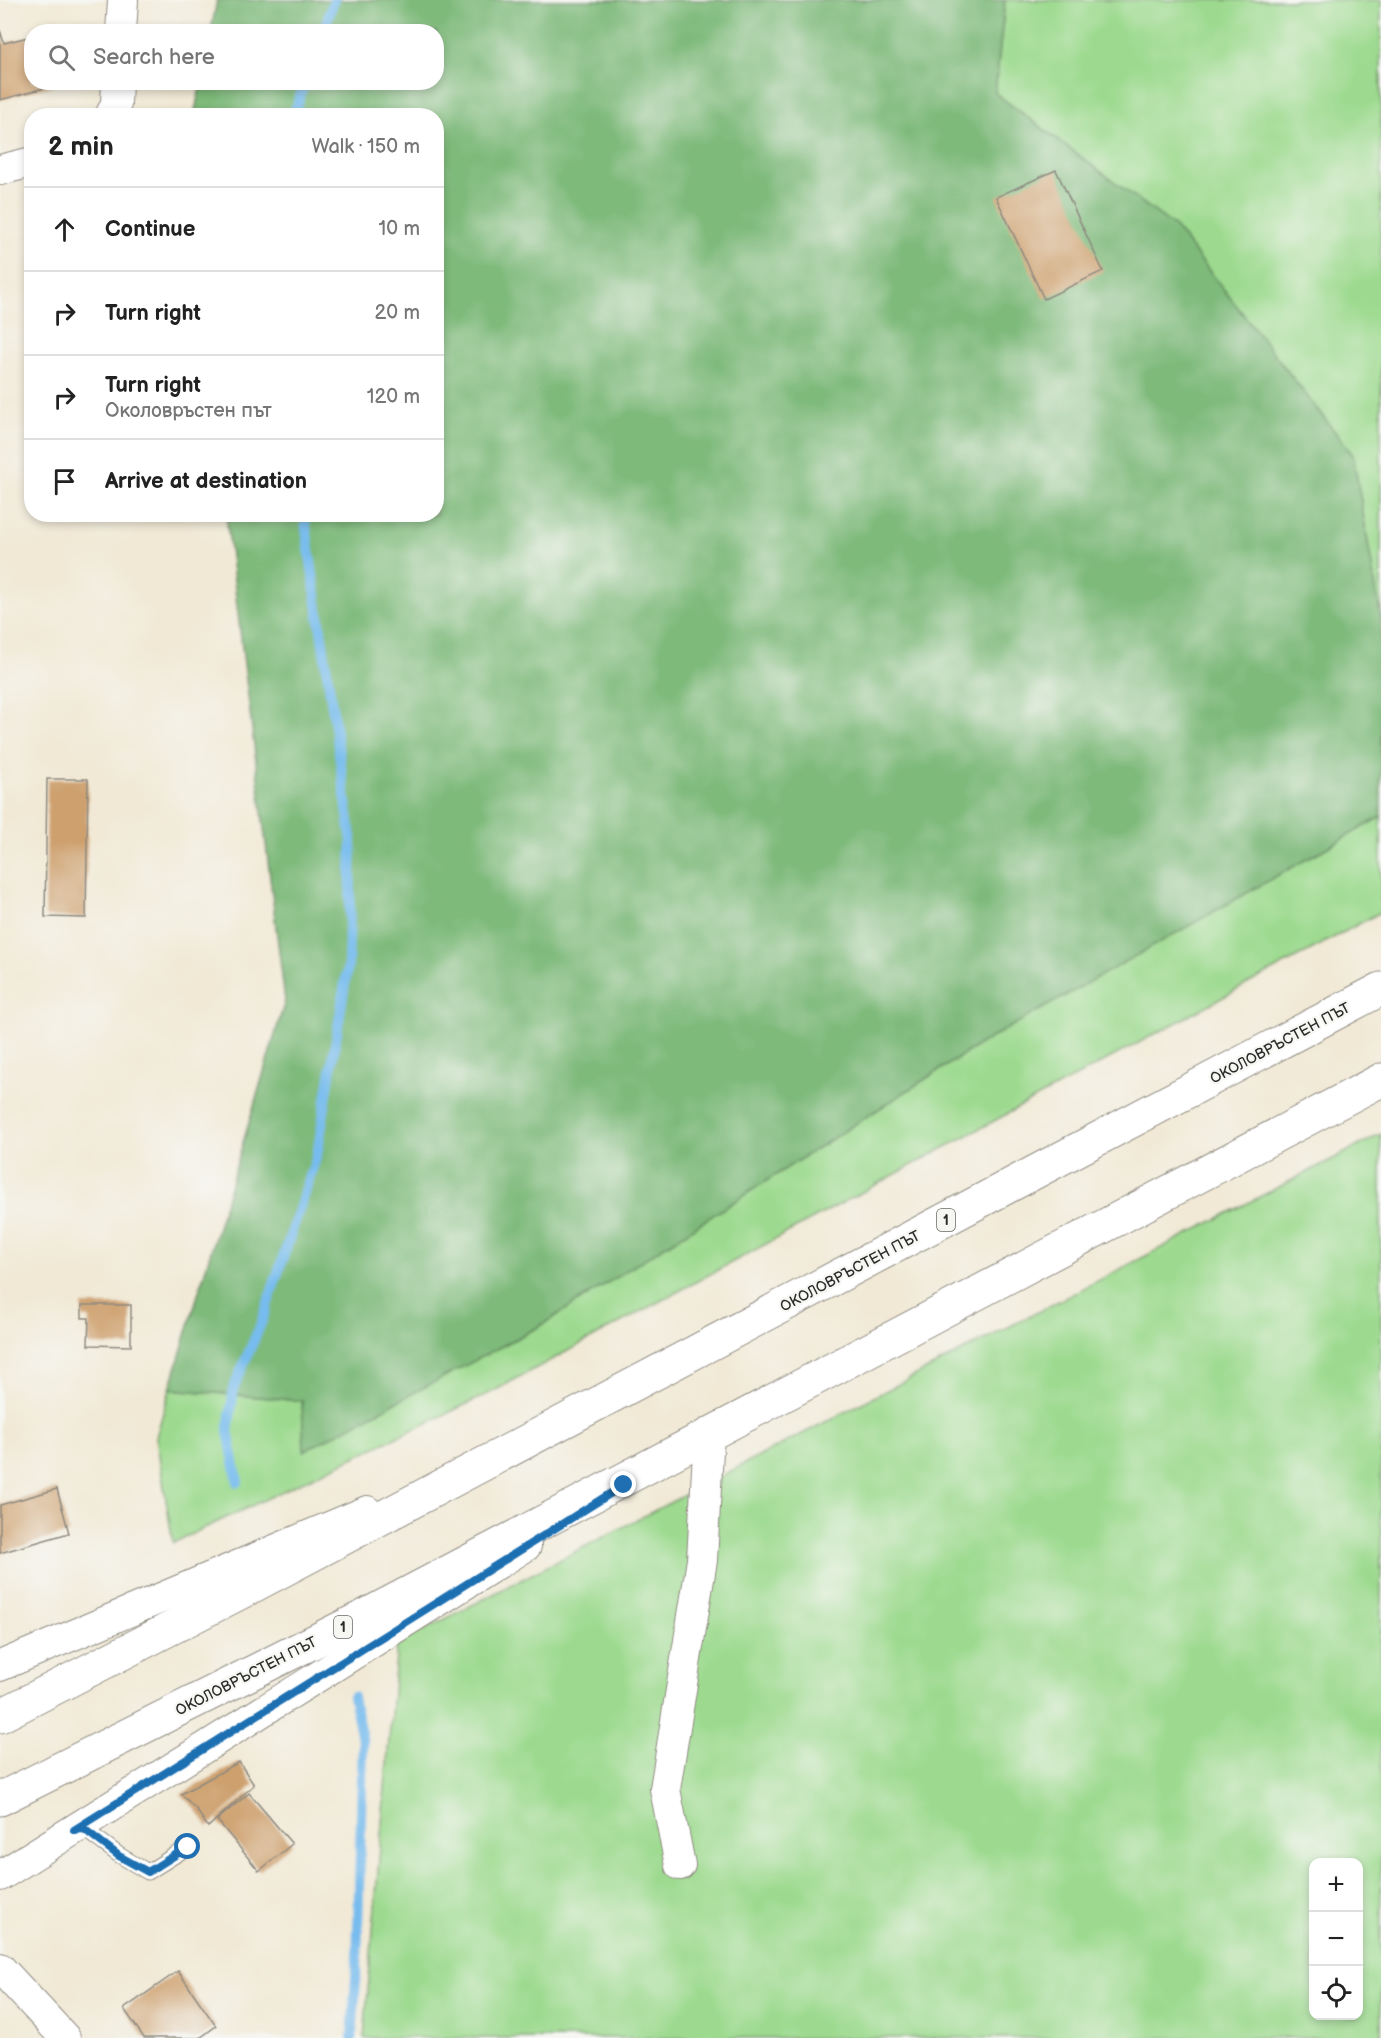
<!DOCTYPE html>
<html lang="en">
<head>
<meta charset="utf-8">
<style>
	:root { --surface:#fff; --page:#f2f2f2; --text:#222; --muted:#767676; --line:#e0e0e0 }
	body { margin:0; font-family:"Balsamiq Sans",sans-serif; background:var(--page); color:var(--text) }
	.controls { position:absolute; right:18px; bottom:18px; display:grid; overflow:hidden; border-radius:12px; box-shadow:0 3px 9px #0003 }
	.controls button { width:54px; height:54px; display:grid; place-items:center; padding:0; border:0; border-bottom:2px solid var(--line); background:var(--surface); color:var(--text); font:30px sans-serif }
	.stop { position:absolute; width:18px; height:18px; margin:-14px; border:4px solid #1f6fb2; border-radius:50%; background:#fff }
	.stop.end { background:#1f6fb2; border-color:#fff; box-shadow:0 2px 6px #0008 }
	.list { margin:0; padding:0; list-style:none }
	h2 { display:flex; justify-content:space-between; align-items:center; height:78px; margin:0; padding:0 24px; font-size:26px }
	h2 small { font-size:20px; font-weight:400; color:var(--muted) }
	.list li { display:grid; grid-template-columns:39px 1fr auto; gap:18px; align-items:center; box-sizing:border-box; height:84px; padding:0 24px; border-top:2px solid var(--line) }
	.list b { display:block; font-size:22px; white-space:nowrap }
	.list p { margin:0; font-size:20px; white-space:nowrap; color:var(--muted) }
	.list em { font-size:20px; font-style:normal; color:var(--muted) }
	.icon { flex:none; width:33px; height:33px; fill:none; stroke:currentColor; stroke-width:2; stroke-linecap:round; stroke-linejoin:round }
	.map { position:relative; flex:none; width:1381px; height:2038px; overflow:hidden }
	.search { position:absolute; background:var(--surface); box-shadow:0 3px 9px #0003; left:24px; top:24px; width:420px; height:66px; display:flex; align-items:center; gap:15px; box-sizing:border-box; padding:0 21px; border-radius:24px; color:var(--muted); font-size:22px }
	.panel { position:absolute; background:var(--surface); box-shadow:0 3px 9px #0003; left:24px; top:108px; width:420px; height:414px; border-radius:24px }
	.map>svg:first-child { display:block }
</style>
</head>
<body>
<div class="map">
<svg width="1381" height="2038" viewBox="0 0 1381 2038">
	<rect width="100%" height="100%" fill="#f6f6f2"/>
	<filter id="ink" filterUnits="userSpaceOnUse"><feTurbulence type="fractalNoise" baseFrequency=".0167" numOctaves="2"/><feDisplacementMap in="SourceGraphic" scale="12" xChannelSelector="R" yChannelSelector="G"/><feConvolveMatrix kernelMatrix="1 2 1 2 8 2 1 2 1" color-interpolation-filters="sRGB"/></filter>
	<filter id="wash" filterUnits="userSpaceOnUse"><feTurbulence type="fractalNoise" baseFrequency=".008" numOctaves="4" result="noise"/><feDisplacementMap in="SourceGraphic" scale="24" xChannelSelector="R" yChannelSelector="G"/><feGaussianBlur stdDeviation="1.35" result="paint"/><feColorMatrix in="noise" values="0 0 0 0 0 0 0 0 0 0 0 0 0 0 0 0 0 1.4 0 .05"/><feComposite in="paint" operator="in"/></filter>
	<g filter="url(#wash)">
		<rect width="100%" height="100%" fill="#f1e9d5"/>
		<g fill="#9dda8f" stroke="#64825d" stroke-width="1.5" fill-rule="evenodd">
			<path d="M1005 0H1381V619L1353 455 1175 227 995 93Z"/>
			<path d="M1381 817V912L490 1393 173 1543 156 1437 170 1389 302 1401 304 1450 540 1326 980 1044Z"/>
			<path d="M1381 1134V2038H364L397 1644ZM1314 1862H1358V2016H1314Z"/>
		</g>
		<path fill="#7eba7a" stroke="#547252" stroke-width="1.5" d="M217 0H1005L995 93 1175 227 1353 455 1381 619V817L980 1044 540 1326 304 1451 302 1401 170 1389 285 1001 226 515 436 514V116L194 115 201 83 436 82V32L211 31Z"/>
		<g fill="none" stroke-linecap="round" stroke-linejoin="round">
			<g stroke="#77bcee" stroke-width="10">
				<path d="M323 32 334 0"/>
				<path d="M293 116 305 82"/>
				<path d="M238 1482 228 1431 234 1387 262 1321 317 1155 348 965 352 842 304 514"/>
				<path d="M352 2038 357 1964 363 1743 353 1697"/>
			</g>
		</g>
		<g id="blocks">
			<g fill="#cea06e">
				<path d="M0 30 4 43 32 36V82H56V85L0 100Z"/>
				<path d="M1056 170 1103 271 1044 299 996 197Z"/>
				<path d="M47 779H88L86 918 45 917Z"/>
				<path d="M82 1305H131V1346L88 1345 89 1318H82Z"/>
				<path d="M57 1489 69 1533 0 1553V1505Z"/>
				<path d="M239 1762 254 1785 208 1827 196 1809 181 1794Z"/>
				<path d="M249 1793 292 1844 259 1871 217 1820Z"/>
				<path d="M178 1971 216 2026 200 2038H144L124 2009Z"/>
			</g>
		</g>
	</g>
	<g filter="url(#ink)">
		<use href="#blocks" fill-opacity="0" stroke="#8e8a80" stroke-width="1.5"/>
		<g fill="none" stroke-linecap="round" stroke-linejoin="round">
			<defs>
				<path id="service" d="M77 1830 84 1829 119 1855 148 1872 188 1847"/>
				<g id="minor">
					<path d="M121 32 123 0"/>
					<path d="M110 116 116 104 117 82"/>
					<path d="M0 170 32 162"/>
					<path d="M0 1666 367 1511"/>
					<path d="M680 1865 665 1789 702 1560 709 1433"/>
					<path d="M0 1876 526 1546"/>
					<path d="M0 1968 65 2038"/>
				</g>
				<g id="trunk">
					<path d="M0 1716 251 1587 1381 989"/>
					<path d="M0 1799 365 1616 1381 1080"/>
				</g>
			</defs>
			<use href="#service" stroke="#8e8a80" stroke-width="17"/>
			<use href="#minor" stroke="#8e8a80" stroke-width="32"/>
			<use href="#trunk" stroke="#8e8a80" stroke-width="35"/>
			<use href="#service" stroke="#fff" stroke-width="15"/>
			<use href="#minor" stroke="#fff" stroke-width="30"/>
			<use href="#trunk" stroke="#fff" stroke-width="33"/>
		</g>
	</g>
	<g fill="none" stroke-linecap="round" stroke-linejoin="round" filter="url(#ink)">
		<path stroke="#1f6fb2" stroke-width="8" d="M188 1847 148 1872 119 1856 84 1829 74 1830 624 1485"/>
	</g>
	<g text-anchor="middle" stroke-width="4.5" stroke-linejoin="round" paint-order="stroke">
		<g fill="#f6f6f2" stroke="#686867" stroke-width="1.5">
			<rect x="937" y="1209" width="18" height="22" rx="4.5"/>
			<rect x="334" y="1616" width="18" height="22" rx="4.5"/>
		</g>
		<g font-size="14" font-weight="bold" fill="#2b2b2b">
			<text x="946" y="1225">1</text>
			<text x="343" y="1632">1</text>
		</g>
		<g font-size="15" fill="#2b2b2b" stroke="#f6f6f2">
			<text transform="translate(1280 1043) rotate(-28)" y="5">ОКОЛОВРЪСТЕН ПЪТ</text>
			<text transform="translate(850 1271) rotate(-28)" y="5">ОКОЛОВРЪСТЕН ПЪТ</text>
			<text transform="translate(246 1676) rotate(-27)" y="5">ОКОЛОВРЪСТЕН ПЪТ</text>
		</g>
	</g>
</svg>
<div class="controls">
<button>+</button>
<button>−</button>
<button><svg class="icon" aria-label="locate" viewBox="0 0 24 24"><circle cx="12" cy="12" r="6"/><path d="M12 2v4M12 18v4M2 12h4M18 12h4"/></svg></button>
</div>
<div class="stop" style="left:188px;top:1847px"></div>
<div class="stop end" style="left:624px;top:1485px"></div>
<div class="search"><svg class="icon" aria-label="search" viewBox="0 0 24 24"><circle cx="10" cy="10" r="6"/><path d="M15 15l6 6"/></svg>Search here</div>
<section class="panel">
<h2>2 min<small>Walk · 150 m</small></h2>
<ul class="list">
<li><svg class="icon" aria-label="ahead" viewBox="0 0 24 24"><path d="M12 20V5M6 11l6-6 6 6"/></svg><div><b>Continue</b></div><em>10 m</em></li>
<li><svg class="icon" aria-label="right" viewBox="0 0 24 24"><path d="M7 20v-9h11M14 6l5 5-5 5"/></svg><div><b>Turn right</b></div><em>20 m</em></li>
<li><svg class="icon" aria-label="right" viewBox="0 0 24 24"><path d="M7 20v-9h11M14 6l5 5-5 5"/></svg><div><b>Turn right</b><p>Околовръстен път</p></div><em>120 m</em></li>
<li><svg class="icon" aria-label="arrive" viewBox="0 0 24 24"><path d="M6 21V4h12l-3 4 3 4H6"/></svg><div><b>Arrive at destination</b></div></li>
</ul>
</section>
</div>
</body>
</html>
